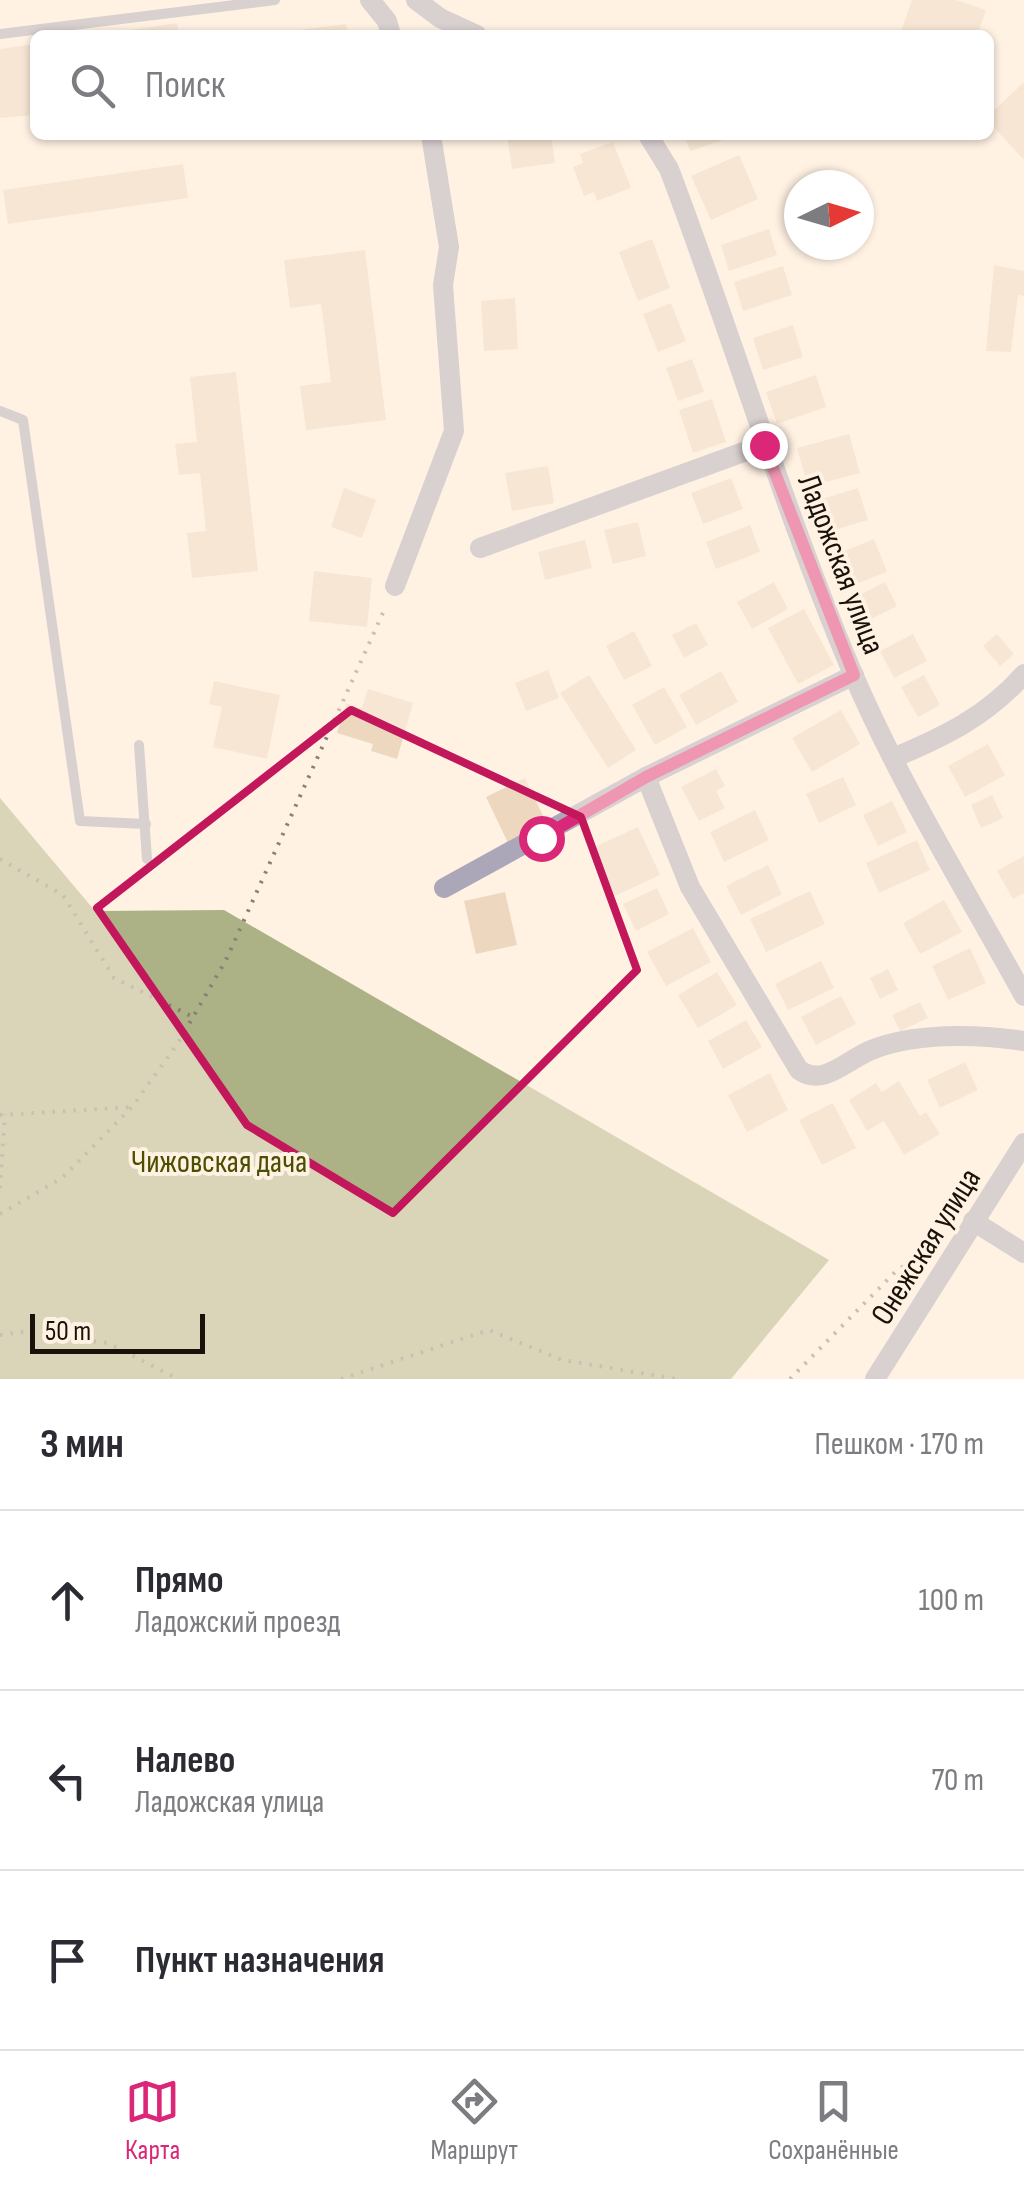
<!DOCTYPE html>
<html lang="ru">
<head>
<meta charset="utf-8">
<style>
	:root { --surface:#fff; --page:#f7f7f7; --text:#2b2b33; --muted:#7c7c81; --line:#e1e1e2; --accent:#db2777 }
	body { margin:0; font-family:"Sofia Sans Condensed",sans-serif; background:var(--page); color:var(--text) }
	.compass { position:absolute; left:784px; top:170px; width:90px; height:90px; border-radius:50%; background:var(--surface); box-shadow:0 2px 8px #0004; rotate:85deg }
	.scale { position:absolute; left:30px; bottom:25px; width:175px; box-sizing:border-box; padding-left:10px; border:5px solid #19120a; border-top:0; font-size:28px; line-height:35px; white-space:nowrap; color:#19120a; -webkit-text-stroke:8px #fff2e3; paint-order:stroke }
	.stop { position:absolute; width:30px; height:30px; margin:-22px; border:8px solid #db2777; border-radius:50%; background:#fff }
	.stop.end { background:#db2777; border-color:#fff; box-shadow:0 2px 10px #0008 }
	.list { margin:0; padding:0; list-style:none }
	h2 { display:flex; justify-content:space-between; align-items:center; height:130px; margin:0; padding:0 40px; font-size:42px }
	h2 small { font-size:32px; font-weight:400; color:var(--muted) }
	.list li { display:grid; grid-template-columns:65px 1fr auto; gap:30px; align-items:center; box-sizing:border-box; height:180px; padding:0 40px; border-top:2px solid var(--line) }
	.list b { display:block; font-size:38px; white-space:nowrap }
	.list p { margin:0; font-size:32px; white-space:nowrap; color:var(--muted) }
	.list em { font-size:32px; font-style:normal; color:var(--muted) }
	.icon { flex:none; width:55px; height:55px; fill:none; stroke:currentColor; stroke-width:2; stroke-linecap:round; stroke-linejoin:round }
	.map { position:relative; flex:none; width:1024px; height:1379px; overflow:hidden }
	.search { position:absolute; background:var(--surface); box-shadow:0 2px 8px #0004; left:30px; right:30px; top:30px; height:110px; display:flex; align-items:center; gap:25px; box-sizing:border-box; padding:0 35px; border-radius:15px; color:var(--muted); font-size:38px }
	.sheet { height:670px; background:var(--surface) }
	nav { display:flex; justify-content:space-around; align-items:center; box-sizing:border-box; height:140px; border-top:2px solid var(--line); background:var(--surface); font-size:28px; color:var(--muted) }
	nav a { display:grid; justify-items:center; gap:5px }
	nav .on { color:var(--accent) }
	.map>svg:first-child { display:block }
</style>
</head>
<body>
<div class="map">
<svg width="1024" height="1379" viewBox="0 0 1024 1379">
	<rect width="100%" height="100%" fill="#fff2e3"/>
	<path fill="#adb286" d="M0 798 95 911 224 910 829 1260 731 1379H0Z"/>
	<g fill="#edd8bf">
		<path d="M912 0H956L986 10 977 35H904L900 34Z"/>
		<path d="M177 23 179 35H112L111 33Z"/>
		<path d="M346 24 348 35H285L284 32Z"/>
		<path d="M35 44V115L0 118V49Z"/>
		<path d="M1024 82V160L989 122V115Z"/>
		<path d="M507 135H551L555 163 512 169Z"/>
		<path d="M684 135H735V136L690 151Z"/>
		<path d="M613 142 631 188 597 201 594 192 584 196 573 167 583 163 580 154Z"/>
		<path d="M739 155 758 199 711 220 691 176Z"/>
		<path d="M183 164 188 198 8 224 3 190Z"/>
		<path d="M769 229 777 255 729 271 721 245Z"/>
		<path d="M652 239 670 288 638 301 619 252Z"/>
		<path d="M365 250 386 420 306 430 300 386 331 382 321 304 290 308 284 260Z"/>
		<path d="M994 265 1024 271V296L1018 295 1011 352 986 351Z"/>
		<path d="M783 266 792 295 743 311 734 282Z"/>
		<path d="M515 298 518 349 484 351 481 301Z"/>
		<path d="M671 303 686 341 658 352 643 314Z"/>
		<path d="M793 325 803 357 763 370 753 338Z"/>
		<path d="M692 359 704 392 678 401 666 368Z"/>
		<path d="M236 372 258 571 192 578 187 533 206 531 200 473 179 475 175 444 197 442 190 377Z"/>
		<path d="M816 375 826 407 777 424 766 392Z"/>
		<path d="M712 399 726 442 693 453 679 410Z"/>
		<path d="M849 434 860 473 808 487 797 448Z"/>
		<path d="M548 466 554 503 512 511 505 473Z"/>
		<path d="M731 478 743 509 703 524 691 493Z"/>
		<path d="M344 488 376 500 362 538 331 527Z"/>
		<path d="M858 488 868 520 824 533 815 501Z"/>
		<path d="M638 522 646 556 613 564 604 530Z"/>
		<path d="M750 525 760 552 716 569 706 542Z"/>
		<path d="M874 539 887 572 845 588 832 556Z"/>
		<path d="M585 540 592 568 545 580 538 552Z"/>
		<path d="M314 571 372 578 367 627 309 621Z"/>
		<path d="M774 582 788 609 752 629 737 602Z"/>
		<path d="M885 582 897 606 861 624 849 600Z"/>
		<path d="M804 609 834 665 798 684 768 628Z"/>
		<path d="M696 623 708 645 684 658 672 635Z"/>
		<path d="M634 631 652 666 624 680 606 646Z"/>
		<path d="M913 634 927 661 894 678 880 651Z"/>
		<path d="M997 634 1014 654 1000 666 983 646Z"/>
		<path d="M548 670 559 698 526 711 515 683Z"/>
		<path d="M721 671 738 702 696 725 679 695Z"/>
		<path d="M589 675 636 750 608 768 560 693Z"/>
		<path d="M924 675 940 705 918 717 901 687Z"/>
		<path d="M214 681 280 695 267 759 213 747 222 707 209 704Z"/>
		<path d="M664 687 687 727 655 745 632 705Z"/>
		<path d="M368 689 413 703 397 759 371 751 373 744 337 733 346 703 362 708Z"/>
		<path d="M841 710 860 744 812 772 792 738Z"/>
		<path d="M988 744 1005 775 965 797 948 766Z"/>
		<path d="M716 769 725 786 716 791 725 808 699 821 681 787Z"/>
		<path d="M843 777 856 805 819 823 806 794Z"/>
		<path d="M525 778 547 824 508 843 486 797Z"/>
		<path d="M992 795 1003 818 981 828 971 805Z"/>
		<path d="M892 801 907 832 878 846 863 815Z"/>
		<path d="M755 810 769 840 724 862 710 832Z"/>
		<path d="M638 827 660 875 615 896 592 848Z"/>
		<path d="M917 840 930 870 879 893 866 863Z"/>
		<path d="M1024 856V893L1013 899 997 871Z"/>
		<path d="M768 865 782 894 741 915 726 886Z"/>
		<path d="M657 888 669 914 636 931 623 904Z"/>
		<path d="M810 891 825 924 766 952 750 919Z"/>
		<path d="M505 892 517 945 476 954 464 901Z"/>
		<path d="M944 900 962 932 920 954 903 923Z"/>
		<path d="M693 928 711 962 666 986 647 952Z"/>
		<path d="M970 948 986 983 948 1000 932 966Z"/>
		<path d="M821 961 834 988 788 1010 775 984Z"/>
		<path d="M888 969 898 990 880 999 870 978Z"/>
		<path d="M717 972 737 1005 698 1028 678 995Z"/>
		<path d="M841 996 856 1024 816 1045 801 1017Z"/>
		<path d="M920 1002 928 1018 900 1031 892 1015Z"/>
		<path d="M746 1020 762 1047 723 1069 708 1041Z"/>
		<path d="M965 1062 978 1090 940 1108 927 1080Z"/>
		<path d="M770 1073 788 1110 747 1132 728 1095Z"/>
		<path d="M899 1081 920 1116 926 1112 940 1134 904 1155 884 1121 867 1131 849 1100 876 1083 882 1092Z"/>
		<path d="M833 1103 856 1148 822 1165 799 1120Z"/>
	</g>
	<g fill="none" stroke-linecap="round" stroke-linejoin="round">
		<g stroke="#8a8075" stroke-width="4" stroke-dasharray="2.5 8" stroke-linecap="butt">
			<path d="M0 859 63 895 114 978 193 1017"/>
			<path d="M0 1115 132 1107"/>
			<path d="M0 1188 5 1114"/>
			<path d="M0 1214 62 1178 132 1107 178 1043 226 960 386 606"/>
			<path d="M0 1335 22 1332 108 1343 178 1379"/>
			<path d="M341 1379 489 1330 562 1360 677 1379"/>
			<path d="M790 1379 896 1271 932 1248"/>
		</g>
		<g stroke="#aca6b9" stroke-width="10">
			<path d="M0 34 275 0"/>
			<path d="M0 411 23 420 80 821 146 824"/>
			<path d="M139 745 147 859"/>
		</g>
		<g stroke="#aca6b9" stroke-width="20">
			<path d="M370 0 387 21 391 35"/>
			<path d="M416 0 440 18 477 35"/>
			<path d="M648 135 669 169C733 337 783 509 853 674 901 786 966 890 1024 996"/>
			<path d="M480 548 763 445"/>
			<path d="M395 586 454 431 443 285 449 247 431 135"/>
			<path d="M893 758C944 737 987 716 1024 674"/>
			<path d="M646 777 690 887 799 1070C823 1087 846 1061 869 1051 913 1032 977 1034 1024 1041"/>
			<path d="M444 888 646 777 854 675"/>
			<path d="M973 1221 1024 1253"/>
			<path d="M875 1379 1024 1143"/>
		</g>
	</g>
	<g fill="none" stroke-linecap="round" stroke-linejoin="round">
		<path stroke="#db2777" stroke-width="12" d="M541 838 646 777 854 675 764 445"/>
	</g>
	<path d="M0 0H1024V1379H0ZM351 710 581 817 637 970 393 1213 247 1125 97 908Z" fill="#fff2e3" fill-opacity=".55" fill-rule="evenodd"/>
	<path fill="none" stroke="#c2185b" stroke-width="8" stroke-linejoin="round" d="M351 710 581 817 637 970 393 1213 247 1125 97 908Z"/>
	<g text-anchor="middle" stroke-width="8" stroke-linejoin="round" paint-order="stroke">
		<g font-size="32" fill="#19120a" stroke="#fff2e3">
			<text transform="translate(842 564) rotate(69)" y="11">Ладожская улица</text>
			<text transform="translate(925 1246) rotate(-58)" y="11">Онежская улица</text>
		</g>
		<g font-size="32" fill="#4b4f02" stroke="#fff2e3">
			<text x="219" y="1172">Чижовская дача</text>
		</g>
	</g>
</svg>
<svg class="compass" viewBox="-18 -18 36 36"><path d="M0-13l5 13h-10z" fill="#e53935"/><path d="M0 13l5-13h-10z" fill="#7c7c81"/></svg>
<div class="scale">50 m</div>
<div class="stop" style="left:541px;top:838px"></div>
<div class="stop end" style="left:764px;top:445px"></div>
<div class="search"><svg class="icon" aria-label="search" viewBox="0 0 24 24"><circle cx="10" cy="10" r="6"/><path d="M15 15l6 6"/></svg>Поиск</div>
</div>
<section class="sheet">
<h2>3 мин<small>Пешком · 170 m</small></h2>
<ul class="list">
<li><svg class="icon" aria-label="ahead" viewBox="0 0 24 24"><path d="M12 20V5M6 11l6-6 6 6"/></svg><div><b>Прямо</b><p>Ладожский проезд</p></div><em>100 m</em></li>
<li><svg class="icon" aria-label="left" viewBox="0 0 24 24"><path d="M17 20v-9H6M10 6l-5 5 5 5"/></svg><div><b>Налево</b><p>Ладожская улица</p></div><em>70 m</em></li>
<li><svg class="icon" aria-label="arrive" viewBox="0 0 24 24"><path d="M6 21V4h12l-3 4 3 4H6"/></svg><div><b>Пункт назначения</b></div></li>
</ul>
</section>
<nav>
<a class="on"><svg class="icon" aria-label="map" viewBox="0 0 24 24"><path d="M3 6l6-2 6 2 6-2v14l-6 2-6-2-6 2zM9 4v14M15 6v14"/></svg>Карта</a>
<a><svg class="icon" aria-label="directions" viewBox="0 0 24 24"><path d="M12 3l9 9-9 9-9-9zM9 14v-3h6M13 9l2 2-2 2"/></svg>Маршрут</a>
<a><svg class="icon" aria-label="saved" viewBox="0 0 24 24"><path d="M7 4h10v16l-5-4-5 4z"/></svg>Сохранённые</a>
</nav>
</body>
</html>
